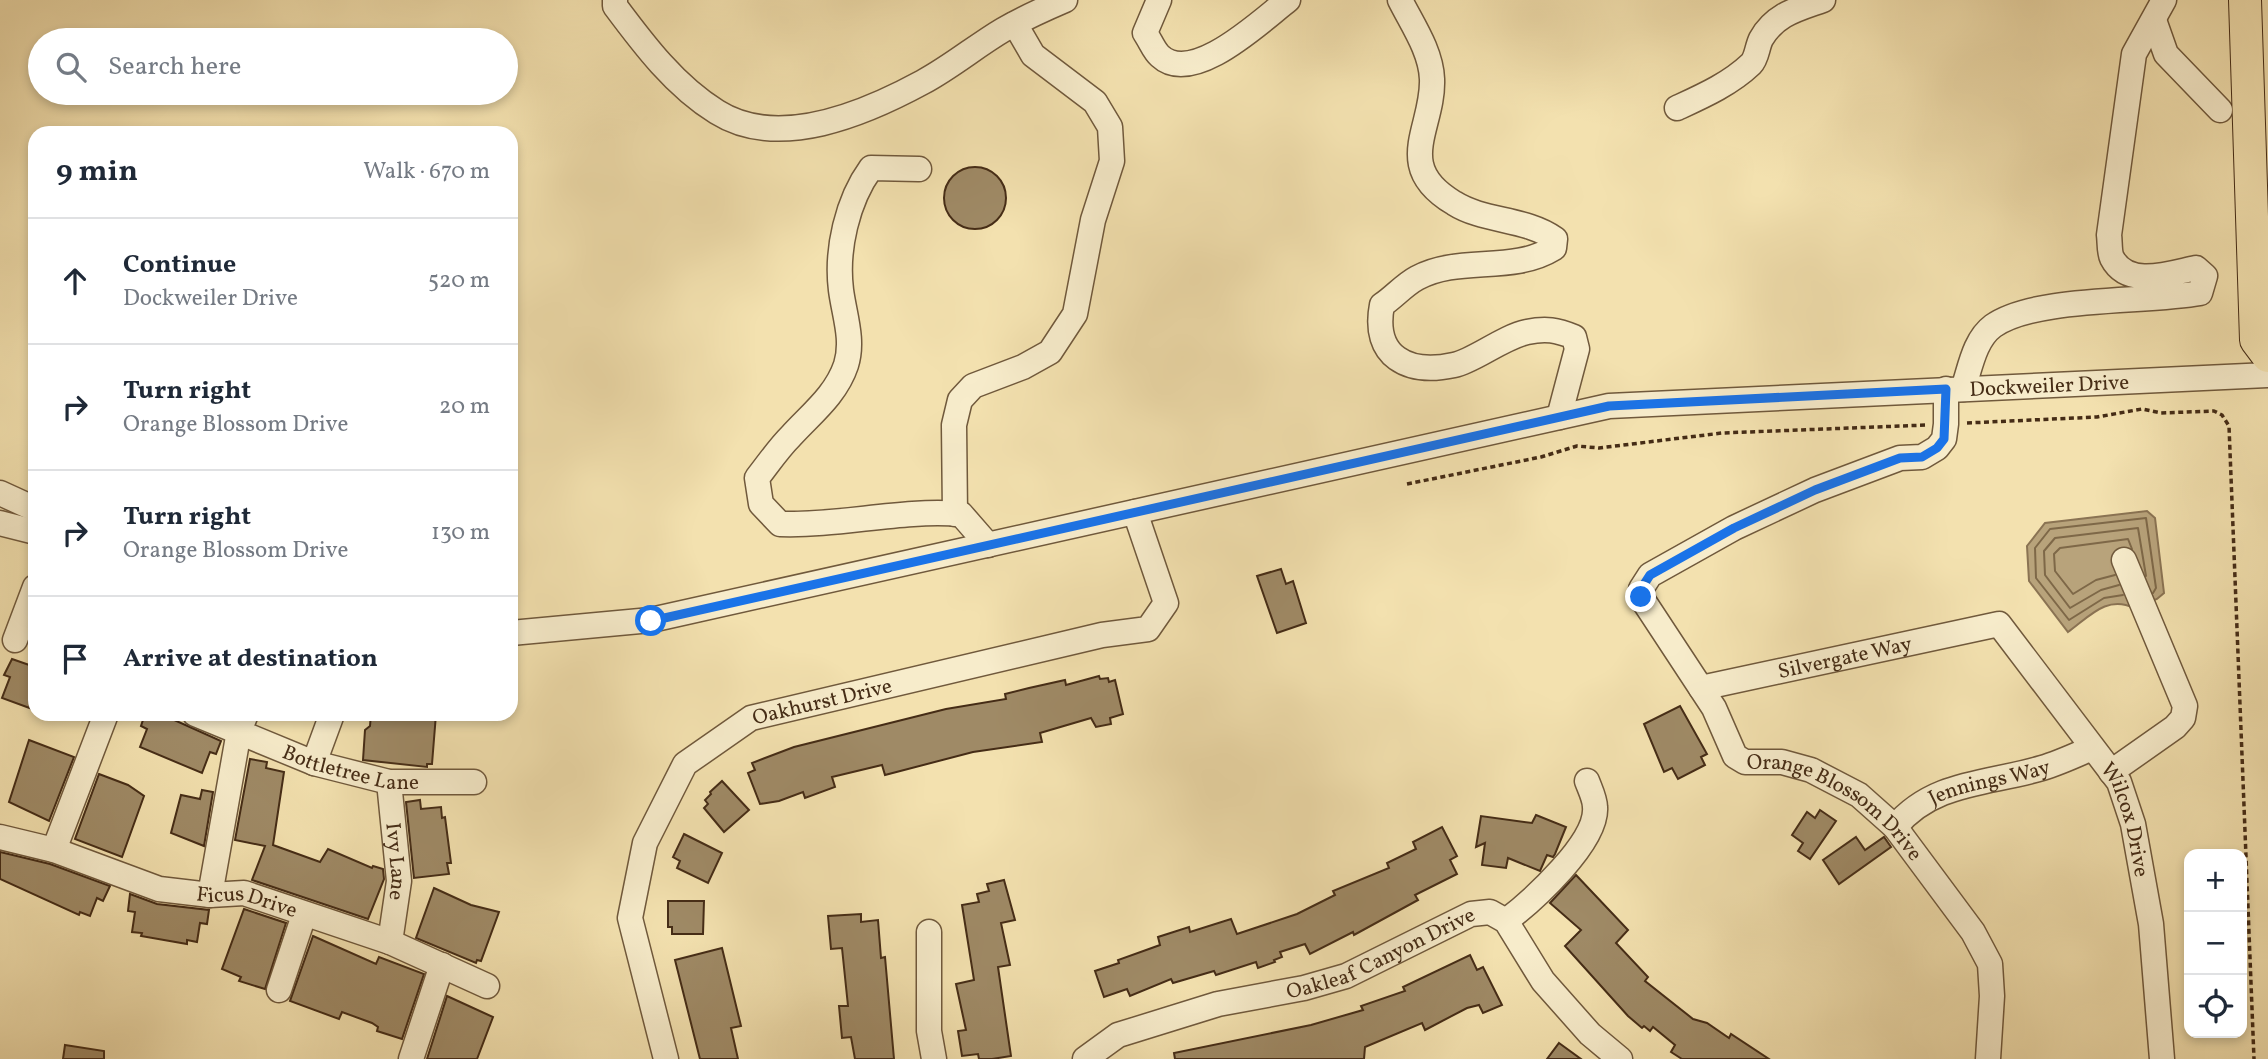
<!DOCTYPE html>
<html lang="en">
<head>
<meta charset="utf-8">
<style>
	:root { --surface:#fff; --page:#f6f6f7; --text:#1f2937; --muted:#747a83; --line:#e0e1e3 }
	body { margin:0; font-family:Vollkorn,serif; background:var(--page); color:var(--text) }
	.controls { position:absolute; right:21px; bottom:21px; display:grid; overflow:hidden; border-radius:14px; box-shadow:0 4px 10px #0003 }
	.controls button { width:63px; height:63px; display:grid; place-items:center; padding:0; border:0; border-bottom:2px solid var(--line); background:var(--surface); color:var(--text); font:35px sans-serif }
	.stop { position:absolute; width:21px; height:21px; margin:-16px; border:5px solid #1a73e8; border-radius:50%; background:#fff }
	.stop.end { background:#1a73e8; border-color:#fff; box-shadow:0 2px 7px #0008 }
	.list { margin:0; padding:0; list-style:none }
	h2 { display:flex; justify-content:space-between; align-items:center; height:91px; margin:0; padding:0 28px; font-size:30px }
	h2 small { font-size:23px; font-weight:400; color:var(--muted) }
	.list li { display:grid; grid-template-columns:46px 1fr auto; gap:21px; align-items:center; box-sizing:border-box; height:126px; padding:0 28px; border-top:2px solid var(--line) }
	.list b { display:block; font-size:26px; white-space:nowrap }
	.list p { margin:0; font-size:23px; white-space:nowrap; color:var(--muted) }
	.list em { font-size:23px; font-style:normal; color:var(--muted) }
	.icon { flex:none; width:38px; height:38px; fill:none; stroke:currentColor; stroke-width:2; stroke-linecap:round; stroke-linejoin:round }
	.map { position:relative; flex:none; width:2268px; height:1059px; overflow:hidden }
	.search { position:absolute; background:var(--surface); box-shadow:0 4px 10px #0003; left:28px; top:28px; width:490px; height:77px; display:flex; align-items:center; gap:18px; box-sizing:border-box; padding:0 24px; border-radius:38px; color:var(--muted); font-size:26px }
	.panel { position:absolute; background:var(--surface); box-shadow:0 4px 10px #0003; left:28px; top:126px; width:490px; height:595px; border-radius:21px }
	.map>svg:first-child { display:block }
</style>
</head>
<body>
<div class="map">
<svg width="2268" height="1059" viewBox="0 0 2268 1059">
	<rect width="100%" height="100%" fill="#f3e1af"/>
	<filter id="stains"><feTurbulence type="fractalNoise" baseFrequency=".00286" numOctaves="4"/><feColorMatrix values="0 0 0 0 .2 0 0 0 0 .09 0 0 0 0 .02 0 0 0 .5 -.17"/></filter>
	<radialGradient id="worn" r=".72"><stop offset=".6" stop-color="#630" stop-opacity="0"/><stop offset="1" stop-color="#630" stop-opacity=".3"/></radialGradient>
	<path fill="#b8a37b" stroke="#8a7353" stroke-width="2" d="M2147 511 2155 518 2164 593 2157 599 2134 608C2107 595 2090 616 2068 632L2029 581 2027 546 2045 523Z"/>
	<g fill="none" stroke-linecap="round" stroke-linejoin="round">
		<g stroke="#7e6848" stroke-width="2">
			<path d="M2115 575 2096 580 2073 594 2055 571 2054 554 2060 548 2128 539 2132 549"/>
			<path d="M2119 585 2101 590 2070 608 2045 575 2044 551 2055 538 2138 528 2146 576"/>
			<path d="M2123 595 2104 598 2069 620 2036 578 2035 548 2050 529 2146 518 2156 588 2153 593"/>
		</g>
	</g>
	<g fill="#9f8a66" stroke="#452c16" stroke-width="2">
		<circle cx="975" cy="198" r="31"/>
		<path d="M1281 569 1286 584 1293 581 1306 623 1277 633 1257 576Z"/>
		<path d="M12 659 35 667V710L2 698 10 677 4 675Z"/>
		<path d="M1099 676 1100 679 1108 678 1109 682 1115 680 1123 714 1110 718 1111 724 1096 727 1091 718 1040 733 1042 742 973 752 885 775 882 765 832 777 835 787 805 798 803 792 779 801 760 804 748 773 755 770 752 763 794 747 946 709 1006 699 1005 694 1029 688 1065 680 1066 685Z"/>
		<path d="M1680 706 1707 754 1701 757 1705 765 1678 779 1672 768 1664 772 1644 724Z"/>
		<path d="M145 714H161L221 741 216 754 210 752 202 773 140 747 147 729 141 726Z"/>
		<path d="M371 714H436L432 764H427V767L363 760 365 730 370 726Z"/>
		<path d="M29 740 74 757 49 821 9 802Z"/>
		<path d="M250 759 267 762 266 768 284 772 273 845 320 862 328 849 372 868 373 866 383 869 384 879 368 919 252 880 265 846 235 840Z"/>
		<path d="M99 774 128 785 144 796 122 857 75 839Z"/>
		<path d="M722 781 749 810 724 832 704 808 708 804 705 800 711 794 710 792Z"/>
		<path d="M202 790 213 792 204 846 171 833 181 795 200 799Z"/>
		<path d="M420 800 421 809 441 807 442 818 445 817 451 863H447L449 874 414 878 406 802Z"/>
		<path d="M1820 810 1836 821 1810 859 1798 851 1803 843 1792 835 1807 812 1815 818Z"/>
		<path d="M1536 815 1566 827 1555 854 1553 857 1547 855 1540 871 1508 858 1506 868 1482 865 1485 843 1476 847 1481 816 1532 823Z"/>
		<path d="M1442 827 1457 856 1450 860 1457 874 1415 895 1418 900 1354 935 1353 932 1310 954 1305 944 1280 952 1282 957 1274 960 1275 962 1258 968 1256 962 1216 975 1214 971 1173 983 1171 979 1130 996 1127 989 1104 997 1095 971 1119 963 1118 960 1160 945 1158 937 1189 927 1190 932 1231 919 1237 934 1297 914 1335 895 1333 891 1389 868 1387 863 1416 849 1413 842Z"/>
		<path d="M684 834 722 853 708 883 677 868 680 861 673 857Z"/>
		<path d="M1856 837 1865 850 1884 837 1891 847 1839 884 1823 860Z"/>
		<path d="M0 852 50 864 110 886 103 901 97 898 90 916 80 912 79 915 0 879Z"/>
		<path d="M1576 875 1628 930 1616 943 1648 977 1645 981 1693 1019 1707 1023 1729 1038 1731 1034 1769 1059H1682L1671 1052 1675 1045 1653 1027 1650 1031 1644 1026 1642 1028 1628 1016 1565 946 1581 930 1550 903Z"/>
		<path d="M1004 880 1015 920 1001 923 1010 965 998 967 1011 1056 992 1059H979L978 1054 962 1056 958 1031 966 1030 956 984 974 980 962 905 979 902 977 894 989 891 987 884Z"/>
		<path d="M434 888 471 905 499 912 481 961 477 960 476 963 416 938Z"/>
		<path d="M130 894 157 904 209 910 207 924 200 923 197 942 187 940V944L141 936 142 933 132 932 135 912 128 911Z"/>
		<path d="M668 901H704L703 934H672V927H668Z"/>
		<path d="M244 909 286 923 265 989 239 981 241 977 222 969Z"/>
		<path d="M861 914V922L878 920 881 958 885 957 894 1059H855L851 1037 842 1038 839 1006H848L842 948 831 949 828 916Z"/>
		<path d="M313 936 376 964 379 957 424 974 402 1039 377 1031 378 1027 372 1023 342 1012 339 1019 290 1001Z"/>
		<path d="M722 948 741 1026 731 1028 738 1059H700L675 960Z"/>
		<path d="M1470 955 1477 970 1483 967 1502 1005 1483 1013 1479 1005 1467 1008 1425 1030 1422 1023 1365 1047 1364 1059H1175L1174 1053 1311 1025 1363 1010 1361 1006 1405 991 1403 987Z"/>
		<path d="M447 996 493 1017 477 1059H427Z"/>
		<path d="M1559 1043 1581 1059H1547Z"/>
		<path d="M65 1045 104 1051V1059H63Z"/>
	</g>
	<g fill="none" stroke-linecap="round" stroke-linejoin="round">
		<defs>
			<g id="minor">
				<path d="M615 0V6C644 45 675 86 717 112 779 151 866 113 923 82 951 67 976 46 1003 30 1022 19 1044 9 1065 0"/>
				<path d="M1159 0 1145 33C1150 40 1154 51 1160 56 1193 87 1263 19 1288 0"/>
				<path d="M1400 0C1412 24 1431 51 1432 79 1434 128 1392 166 1454 203 1484 222 1526 218 1555 239L1554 248C1512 274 1459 255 1417 278 1404 285 1394 297 1382 305 1372 357 1408 375 1454 365 1474 361 1503 337 1527 332 1546 328 1557 330 1574 337L1577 349 1559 417"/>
				<path d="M2154 20 2166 54 2220 110"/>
				<path d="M1677 108C1703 96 1730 84 1751 64 1757 58 1757 47 1761 39 1775 14 1798 9 1823 0"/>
				<path d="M919 169 871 168C847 201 836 250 841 290 844 314 854 340 846 365 836 395 811 414 791 436 778 449 768 464 757 478L761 504 780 524C841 526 901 509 961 514L988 545"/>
				<path id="s1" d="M1946 389V424L1944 439 1937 448 1922 457 1900 458 1815 490 1734 528 1650 575 1641 589V597L1714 708 1735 756 1745 762H1782L1811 770 1859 795 1895 827 1973 932 1990 964 1992 996 1988 1059"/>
				<path d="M1963 389C1970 369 1974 340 1993 326 2035 296 2146 303 2200 293L2205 276 2196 268C2171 273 2128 289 2112 258 2109 252 2110 241 2109 235L2134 54 2164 0"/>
				<path d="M0 493 35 509"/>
				<path d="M955 514 954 425 960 400 973 386 1023 367 1050 352 1075 314 1093 220 1112 161 1110 127 1095 102 1033 55 1015 24"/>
				<path d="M0 523 35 532"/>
				<path id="s2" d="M511 633 651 620 1609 406 2268 375"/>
				<path d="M15 640 35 587"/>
				<path id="s3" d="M1701 688 1999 624 2119 782 2133 824 2151 924 2162 1059"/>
				<path id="s4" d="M195 714 314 763 389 782H474"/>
				<path d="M314 763 332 714"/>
				<path d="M2111 772 2175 727 2183 718 2185 706 2124 560"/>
				<path id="s5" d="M389 782 399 881 390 942"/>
				<path id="s6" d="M1895 827C1933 781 1989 784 2042 768 2059 763 2076 755 2092 748"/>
				<path id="s7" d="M0 837 54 850 159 889 210 895 244 893 390 942 487 986"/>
				<path d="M54 850 106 714"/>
				<path d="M210 895 239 731 246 714"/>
				<path d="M1506 921C1532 901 1598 842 1595 807 1595 799 1590 789 1587 781"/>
				<path d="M929 932V1031L934 1059"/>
				<path d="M279 990 304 915"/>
				<path d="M411 1059 442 965"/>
				<path id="s8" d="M666 1059 630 918 645 843 685 764 751 718 1102 635 1148 629 1166 603 1135 512"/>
				<path id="s9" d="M1085 1059 1118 1035 1218 1004 1304 988 1346 976 1471 914 1490 912 1506 921 1543 981 1590 1034 1620 1059"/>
			</g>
			<path id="major" d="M2245 0 2256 340 2268 356"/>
		</defs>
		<use href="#minor" stroke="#70593c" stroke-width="27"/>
		<use href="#major" stroke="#452c16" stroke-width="34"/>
		<g stroke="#452c16" stroke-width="3.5" stroke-dasharray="5 3.5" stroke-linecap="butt">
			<path d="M1967 423 2097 417 2142 409 2161 413 2214 411 2222 415 2229 426 2254 1059"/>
			<path d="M1407 484 1541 457 1577 446 1599 448 1722 433 1927 425"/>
		</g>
		<use href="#minor" stroke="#f7eccb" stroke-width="24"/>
		<use href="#major" stroke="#f3e1af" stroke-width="32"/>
	</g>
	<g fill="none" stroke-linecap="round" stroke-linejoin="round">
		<path stroke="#1a73e8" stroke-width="9" d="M651 621 1609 406 1946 389 1944 439 1937 448 1922 457 1900 458 1815 490 1734 528 1650 575 1641 589V597"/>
	</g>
	<g text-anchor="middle" stroke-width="5" stroke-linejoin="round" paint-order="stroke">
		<g font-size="21" fill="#452c16" stroke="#f7eccb">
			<text dy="7" stroke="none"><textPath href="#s2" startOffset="1563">Dockweiler Drive</textPath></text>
			<text dy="7" stroke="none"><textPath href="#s3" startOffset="147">Silvergate Way</textPath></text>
			<text dy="7" stroke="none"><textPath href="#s8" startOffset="464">Oakhurst Drive</textPath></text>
			<text dy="7" stroke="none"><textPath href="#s4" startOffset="166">Bottletree Lane</textPath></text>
			<text dy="7" stroke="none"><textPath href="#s6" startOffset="107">Jennings Way</textPath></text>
			<text dy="7" stroke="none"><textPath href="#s1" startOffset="704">Orange Blossom Drive</textPath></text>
			<text dy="7" stroke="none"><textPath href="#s3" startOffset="541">Wilcox Drive</textPath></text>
			<text dy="7" stroke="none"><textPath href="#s5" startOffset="80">Ivy Lane</textPath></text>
			<text dy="7" stroke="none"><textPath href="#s7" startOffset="257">Ficus Drive</textPath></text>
			<text dy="7" stroke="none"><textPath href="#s9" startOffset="317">Oakleaf Canyon Drive</textPath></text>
		</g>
	</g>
	<rect width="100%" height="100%" filter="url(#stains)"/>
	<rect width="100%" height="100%" fill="url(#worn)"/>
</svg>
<div class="controls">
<button>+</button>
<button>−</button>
<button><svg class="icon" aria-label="locate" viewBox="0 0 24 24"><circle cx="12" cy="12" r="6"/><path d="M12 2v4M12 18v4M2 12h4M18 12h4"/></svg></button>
</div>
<div class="stop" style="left:651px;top:621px"></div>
<div class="stop end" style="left:1641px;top:597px"></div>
<div class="search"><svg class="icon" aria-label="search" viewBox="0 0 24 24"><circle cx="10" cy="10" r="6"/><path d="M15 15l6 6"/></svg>Search here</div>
<section class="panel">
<h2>9 min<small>Walk · 670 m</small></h2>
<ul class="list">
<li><svg class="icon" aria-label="ahead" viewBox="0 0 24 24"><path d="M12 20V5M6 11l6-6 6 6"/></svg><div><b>Continue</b><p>Dockweiler Drive</p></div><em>520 m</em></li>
<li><svg class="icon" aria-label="right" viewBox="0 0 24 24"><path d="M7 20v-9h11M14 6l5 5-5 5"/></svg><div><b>Turn right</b><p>Orange Blossom Drive</p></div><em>20 m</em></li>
<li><svg class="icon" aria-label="right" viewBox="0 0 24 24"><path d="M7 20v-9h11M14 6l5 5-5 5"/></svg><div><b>Turn right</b><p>Orange Blossom Drive</p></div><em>130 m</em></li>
<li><svg class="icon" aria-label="arrive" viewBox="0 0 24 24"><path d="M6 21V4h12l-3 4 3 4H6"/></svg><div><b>Arrive at destination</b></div></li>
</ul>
</section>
</div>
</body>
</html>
